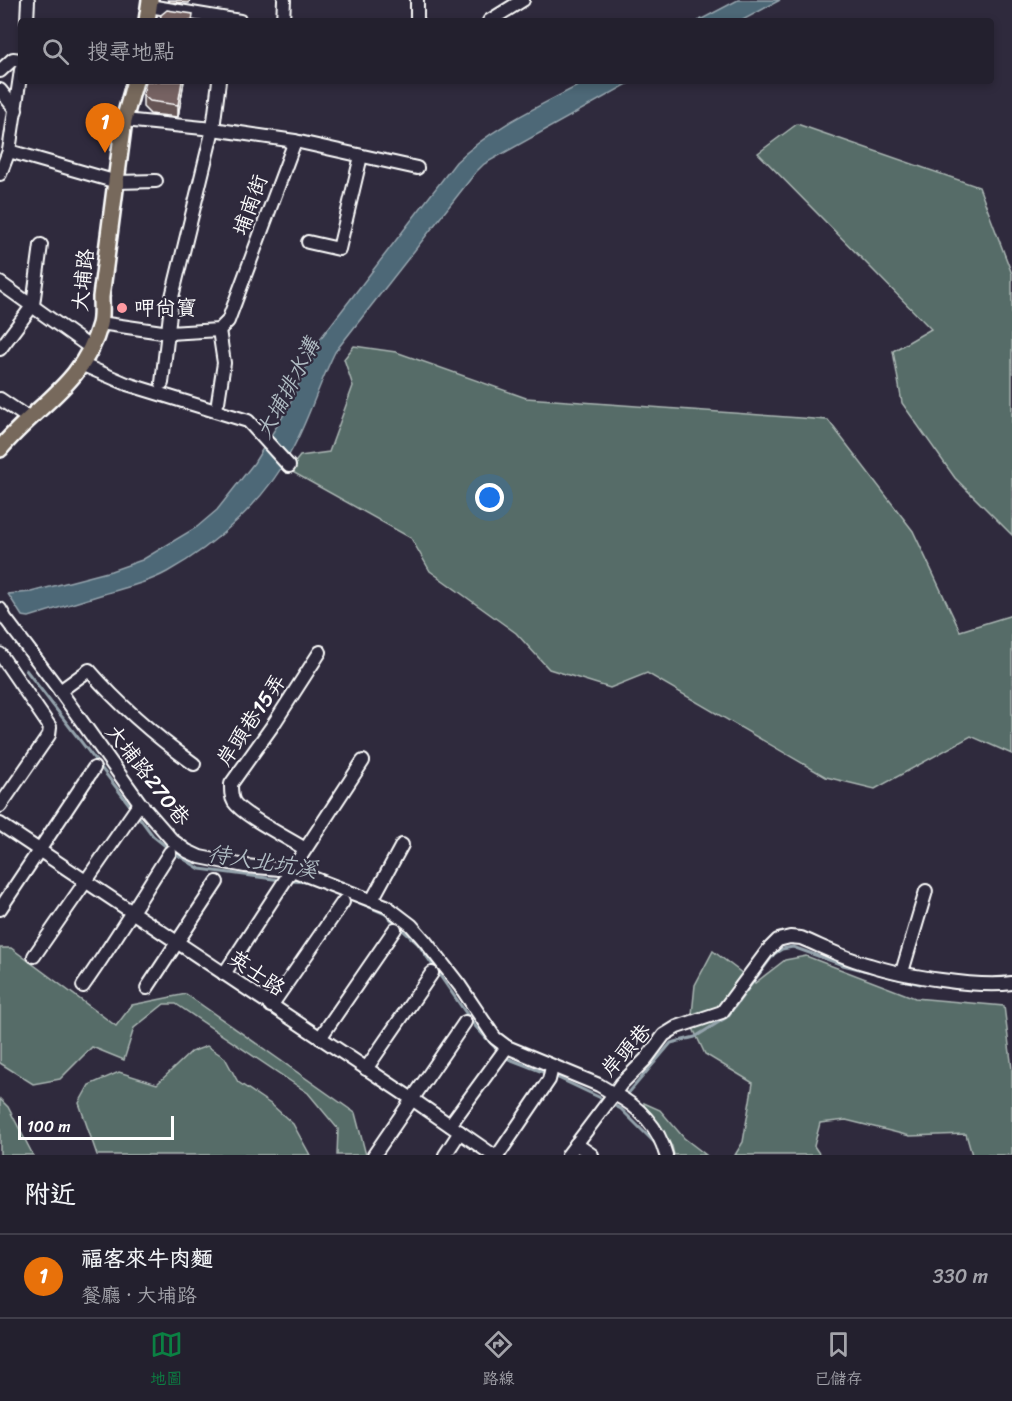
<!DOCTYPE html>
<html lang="zh-TW">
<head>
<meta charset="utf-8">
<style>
	:root { --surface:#23202e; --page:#2b2836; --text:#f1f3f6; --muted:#a3a3aa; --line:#403e4a; --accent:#0b8043 }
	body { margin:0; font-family:Sriracha,"LXGW WenKai TC",sans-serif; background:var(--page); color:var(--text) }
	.scale { position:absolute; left:18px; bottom:15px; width:156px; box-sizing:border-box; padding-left:6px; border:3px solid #fff; border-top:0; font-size:16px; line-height:21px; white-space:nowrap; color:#fff; -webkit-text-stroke:4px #2f2a3d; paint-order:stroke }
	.you { position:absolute; left:490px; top:498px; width:21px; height:21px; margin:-15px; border:4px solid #fff; border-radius:50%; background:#1a73e8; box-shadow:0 0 0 9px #1a73e833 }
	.badge { display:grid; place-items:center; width:39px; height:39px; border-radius:50%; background:var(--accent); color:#fff; font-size:20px; font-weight:700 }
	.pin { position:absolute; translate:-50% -50px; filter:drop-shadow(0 2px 3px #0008) }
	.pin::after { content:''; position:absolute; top:32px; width:21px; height:18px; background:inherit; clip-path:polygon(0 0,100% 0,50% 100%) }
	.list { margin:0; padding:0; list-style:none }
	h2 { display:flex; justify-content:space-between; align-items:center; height:78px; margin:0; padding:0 24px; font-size:26px }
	h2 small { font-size:20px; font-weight:400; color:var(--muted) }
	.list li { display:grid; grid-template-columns:39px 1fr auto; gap:18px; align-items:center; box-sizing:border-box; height:84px; padding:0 24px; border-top:2px solid var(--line) }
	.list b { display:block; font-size:22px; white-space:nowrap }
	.list p { margin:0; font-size:20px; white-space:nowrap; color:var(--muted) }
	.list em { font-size:20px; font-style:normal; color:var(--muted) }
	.icon { flex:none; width:33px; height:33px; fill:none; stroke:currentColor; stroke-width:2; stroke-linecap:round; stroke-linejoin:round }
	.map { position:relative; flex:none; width:1012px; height:1155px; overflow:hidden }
	.search { position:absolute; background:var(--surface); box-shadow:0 3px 9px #0003; left:18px; right:18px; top:18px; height:66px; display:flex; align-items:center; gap:15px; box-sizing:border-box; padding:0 21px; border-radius:6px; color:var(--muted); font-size:22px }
	.sheet { height:162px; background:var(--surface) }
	nav { display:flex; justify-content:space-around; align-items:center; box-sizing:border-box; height:84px; border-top:2px solid var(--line); background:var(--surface); font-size:16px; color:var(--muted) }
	nav a { display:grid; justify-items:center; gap:3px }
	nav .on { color:var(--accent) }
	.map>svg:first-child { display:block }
</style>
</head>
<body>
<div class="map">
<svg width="1012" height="1155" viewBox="0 0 1012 1155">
	<rect width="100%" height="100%" fill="#2f2a3d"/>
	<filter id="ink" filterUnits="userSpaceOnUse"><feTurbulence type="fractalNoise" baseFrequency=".0167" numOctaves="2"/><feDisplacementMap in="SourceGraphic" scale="12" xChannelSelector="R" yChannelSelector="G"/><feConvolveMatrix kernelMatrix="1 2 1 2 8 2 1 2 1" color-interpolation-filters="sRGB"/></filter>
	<g filter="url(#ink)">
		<g fill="#566c67" stroke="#aab6b3" stroke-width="1.5">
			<path d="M797 124 979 187 1012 274V535L955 478 902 403 893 351 931 329 758 153Z"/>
			<path d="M354 346 396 352 526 398 828 420 913 531 960 631 1012 615V754L971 736 875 789 826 777 647 673 610 688 549 669 516 633 430 571 411 538 289 470 300 456 329 452 353 386 344 359Z"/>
			<path d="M0 948H11L116 1026 132 1005 186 994 355 1113 366 1155H337L338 1129 308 1093 176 1004H164L134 1028 124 1060 92 1047 60 1079 33 1084 0 1063Z"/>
			<path d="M713 951 755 983 785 960 806 956 915 998 1004 1006 1012 1069V1155H972L966 1134 910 1136 846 1120 820 1123 814 1146 820 1155H735L743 1142 753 1083 705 1054 691 1024 695 985Z"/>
			<path d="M207 1046 225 1058 238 1082 272 1105 293 1124 310 1155H97L79 1103 89 1085 119 1072 157 1084 191 1052Z"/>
			<path d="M0 1099 8 1107 33 1155H0Z"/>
			<path d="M644 1103 660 1110 684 1138 706 1155H674L672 1146 645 1118Z"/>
		</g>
		<g fill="#4e6877" stroke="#95a4ad" stroke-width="1.5">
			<path d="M738 0H780L741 21H698Z"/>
			<path d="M587 81H633L484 164 476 172 335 352C319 384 309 418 293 448 267 499 216 545 167 572 149 582 128 587 107 593 81 601 55 609 29 617L22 616 8 594 31 592 111 571 142 560 197 527 217 510 254 463 288 408 317 343 456 162C493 126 542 105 587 81Z"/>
		</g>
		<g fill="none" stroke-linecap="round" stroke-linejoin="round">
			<g stroke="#95a4ad" stroke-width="3">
				<path d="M26 670 132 808"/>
				<path d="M136 813 153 836 168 848"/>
				<path d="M173 852 200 869 281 880"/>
				<path d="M291 881 308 882"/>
				<path d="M344 896 385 914 418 944 475 1026 499 1052"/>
				<path d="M890 977 920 984"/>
				<path d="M504 1057 548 1074"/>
				<path d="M554 1076 605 1100"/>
				<path d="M626 1096 671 1043 695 1037 727 1017 774 954 782 949 793 947 843 965 883 975"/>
				<path d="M611 1104 621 1109 657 1145"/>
			</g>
			<defs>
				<g id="minor">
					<path d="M149 6 240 21"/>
					<path d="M27 21 28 0"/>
					<path d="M283 21 284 0"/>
					<path d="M417 21V0"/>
					<path d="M489 21 523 0"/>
					<path d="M0 71 13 59 21 60"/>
					<path d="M0 90 16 110"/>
					<path d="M124 120 213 129 295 141 417 168"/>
					<path d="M9 151 117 182 156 181"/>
					<path d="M0 174 9 151 21 70"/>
					<path d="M308 242 339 249 361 156"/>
					<path d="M0 283 91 348"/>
					<path d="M100 323 169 333 219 330 228 321 295 141"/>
					<path d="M0 349 33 305 41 245"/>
					<path d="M83 365 127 384 248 421 289 466"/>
					<path d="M162 383 172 297 213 129 219 81"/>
					<path d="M0 399 28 418"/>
					<path d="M218 402 224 363 219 330"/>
					<path d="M0 609 5 618 60 691 140 803 172 840 187 851 200 857 245 866 292 870 386 906 411 925 425 941 460 986 495 1038 507 1047 599 1085 614 1094 621 1084 646 1059 664 1035 677 1027 722 1012 768 950 778 940 790 937 801 938C823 947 846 959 870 965 904 976 978 988 1012 983"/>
					<path d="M0 654 50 727 49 735 0 806"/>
					<path d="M60 691 89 670C120 706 155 736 194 764"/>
					<path d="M0 824 412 1099 493 1155"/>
					<path d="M305 849C290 839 243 816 234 802 231 797 231 791 231 784L273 725 320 652"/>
					<path d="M372 900 402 845"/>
					<path d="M0 909 94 768"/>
					<path d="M34 956 140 803"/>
					<path d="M902 972 926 891"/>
					<path d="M224 974 363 761"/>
					<path d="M83 986C114 942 141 897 170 852"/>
					<path d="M147 988 217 882"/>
					<path d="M271 1006 343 902"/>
					<path d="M320 1038 395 929"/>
					<path d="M366 1069 432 973"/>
					<path d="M450 1125 507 1047"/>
					<path d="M576 1144 592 1155"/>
					<path d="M374 1155 465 1022"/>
					<path d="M445 1155 460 1132"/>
					<path d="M498 1155 549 1080 552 1067"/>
					<path d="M568 1155 614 1094C639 1106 659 1128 666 1155"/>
				</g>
				<g id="major">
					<path d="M147 21 150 0"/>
					<path d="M0 449C36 405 84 384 100 324 102 316 101 305 101 297L124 120 135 81"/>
				</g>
			</defs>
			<use href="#minor" stroke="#fff" stroke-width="16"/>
			<use href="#major" stroke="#fff" stroke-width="20"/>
			<use href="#minor" stroke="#2f2a3d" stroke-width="12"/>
			<use href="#major" stroke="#77695c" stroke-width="15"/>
		</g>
		<g fill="#655454" stroke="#fff" stroke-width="1.5">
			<path d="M168 0H190L189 3 170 2Z"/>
			<path d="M184 81 178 117 150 114 143 107V95Z"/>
		</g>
		<path fill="#534545" stroke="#fff" stroke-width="1.5" d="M182 81H184L178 117V105Z"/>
		<g fill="#766262" stroke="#fff" stroke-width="1.5">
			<path d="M167 10 193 14 192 21H160L161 15Z"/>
			<path d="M146 81H182L178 105 150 101 143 95Z"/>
		</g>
	</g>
	<circle fill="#ff9aa2" stroke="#2f2a3d" stroke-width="2" cx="122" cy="308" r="6"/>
	<g text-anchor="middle" stroke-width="4.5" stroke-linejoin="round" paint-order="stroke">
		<g font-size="21" fill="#fff" stroke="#2f2a3d">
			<text transform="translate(250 205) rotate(-70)" y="7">埔南街</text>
			<text transform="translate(83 280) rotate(-84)" y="7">大埔路</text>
			<text transform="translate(251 720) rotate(-56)" y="7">岸頭巷15弄</text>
			<text transform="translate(148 775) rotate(52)" y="7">大埔路270巷</text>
			<text transform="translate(257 973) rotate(34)" y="7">英士路</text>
			<text transform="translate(626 1050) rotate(-48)" y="7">岸頭巷</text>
		</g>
		<g font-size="21" fill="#fff" stroke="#2f2a3d" text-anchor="start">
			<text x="134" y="315">呷尚寶</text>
		</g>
		<g font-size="22" font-style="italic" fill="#afbbc2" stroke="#2f2a3d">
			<text transform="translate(287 388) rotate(-62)" y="8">大埔排水溝</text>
			<text transform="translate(263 861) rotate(9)" y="8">待人北坑溪</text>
		</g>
	</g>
</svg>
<div class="scale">100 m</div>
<div class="you"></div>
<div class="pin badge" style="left:105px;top:153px;background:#e8710a">1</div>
<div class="search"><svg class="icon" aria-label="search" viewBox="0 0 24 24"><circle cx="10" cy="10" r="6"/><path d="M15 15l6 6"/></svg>搜尋地點</div>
</div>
<section class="sheet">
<h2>附近<small></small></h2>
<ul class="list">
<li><span class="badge" style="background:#e8710a">1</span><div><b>福客來牛肉麵</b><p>餐廳 · 大埔路</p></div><em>330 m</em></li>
</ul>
</section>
<nav>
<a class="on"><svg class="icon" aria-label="map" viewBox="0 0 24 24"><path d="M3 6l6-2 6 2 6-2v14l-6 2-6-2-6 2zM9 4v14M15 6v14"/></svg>地圖</a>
<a><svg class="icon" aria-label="directions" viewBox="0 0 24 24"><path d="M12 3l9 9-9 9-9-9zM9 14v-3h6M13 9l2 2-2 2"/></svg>路線</a>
<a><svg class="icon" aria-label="saved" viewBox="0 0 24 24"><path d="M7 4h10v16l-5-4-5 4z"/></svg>已儲存</a>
</nav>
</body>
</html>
